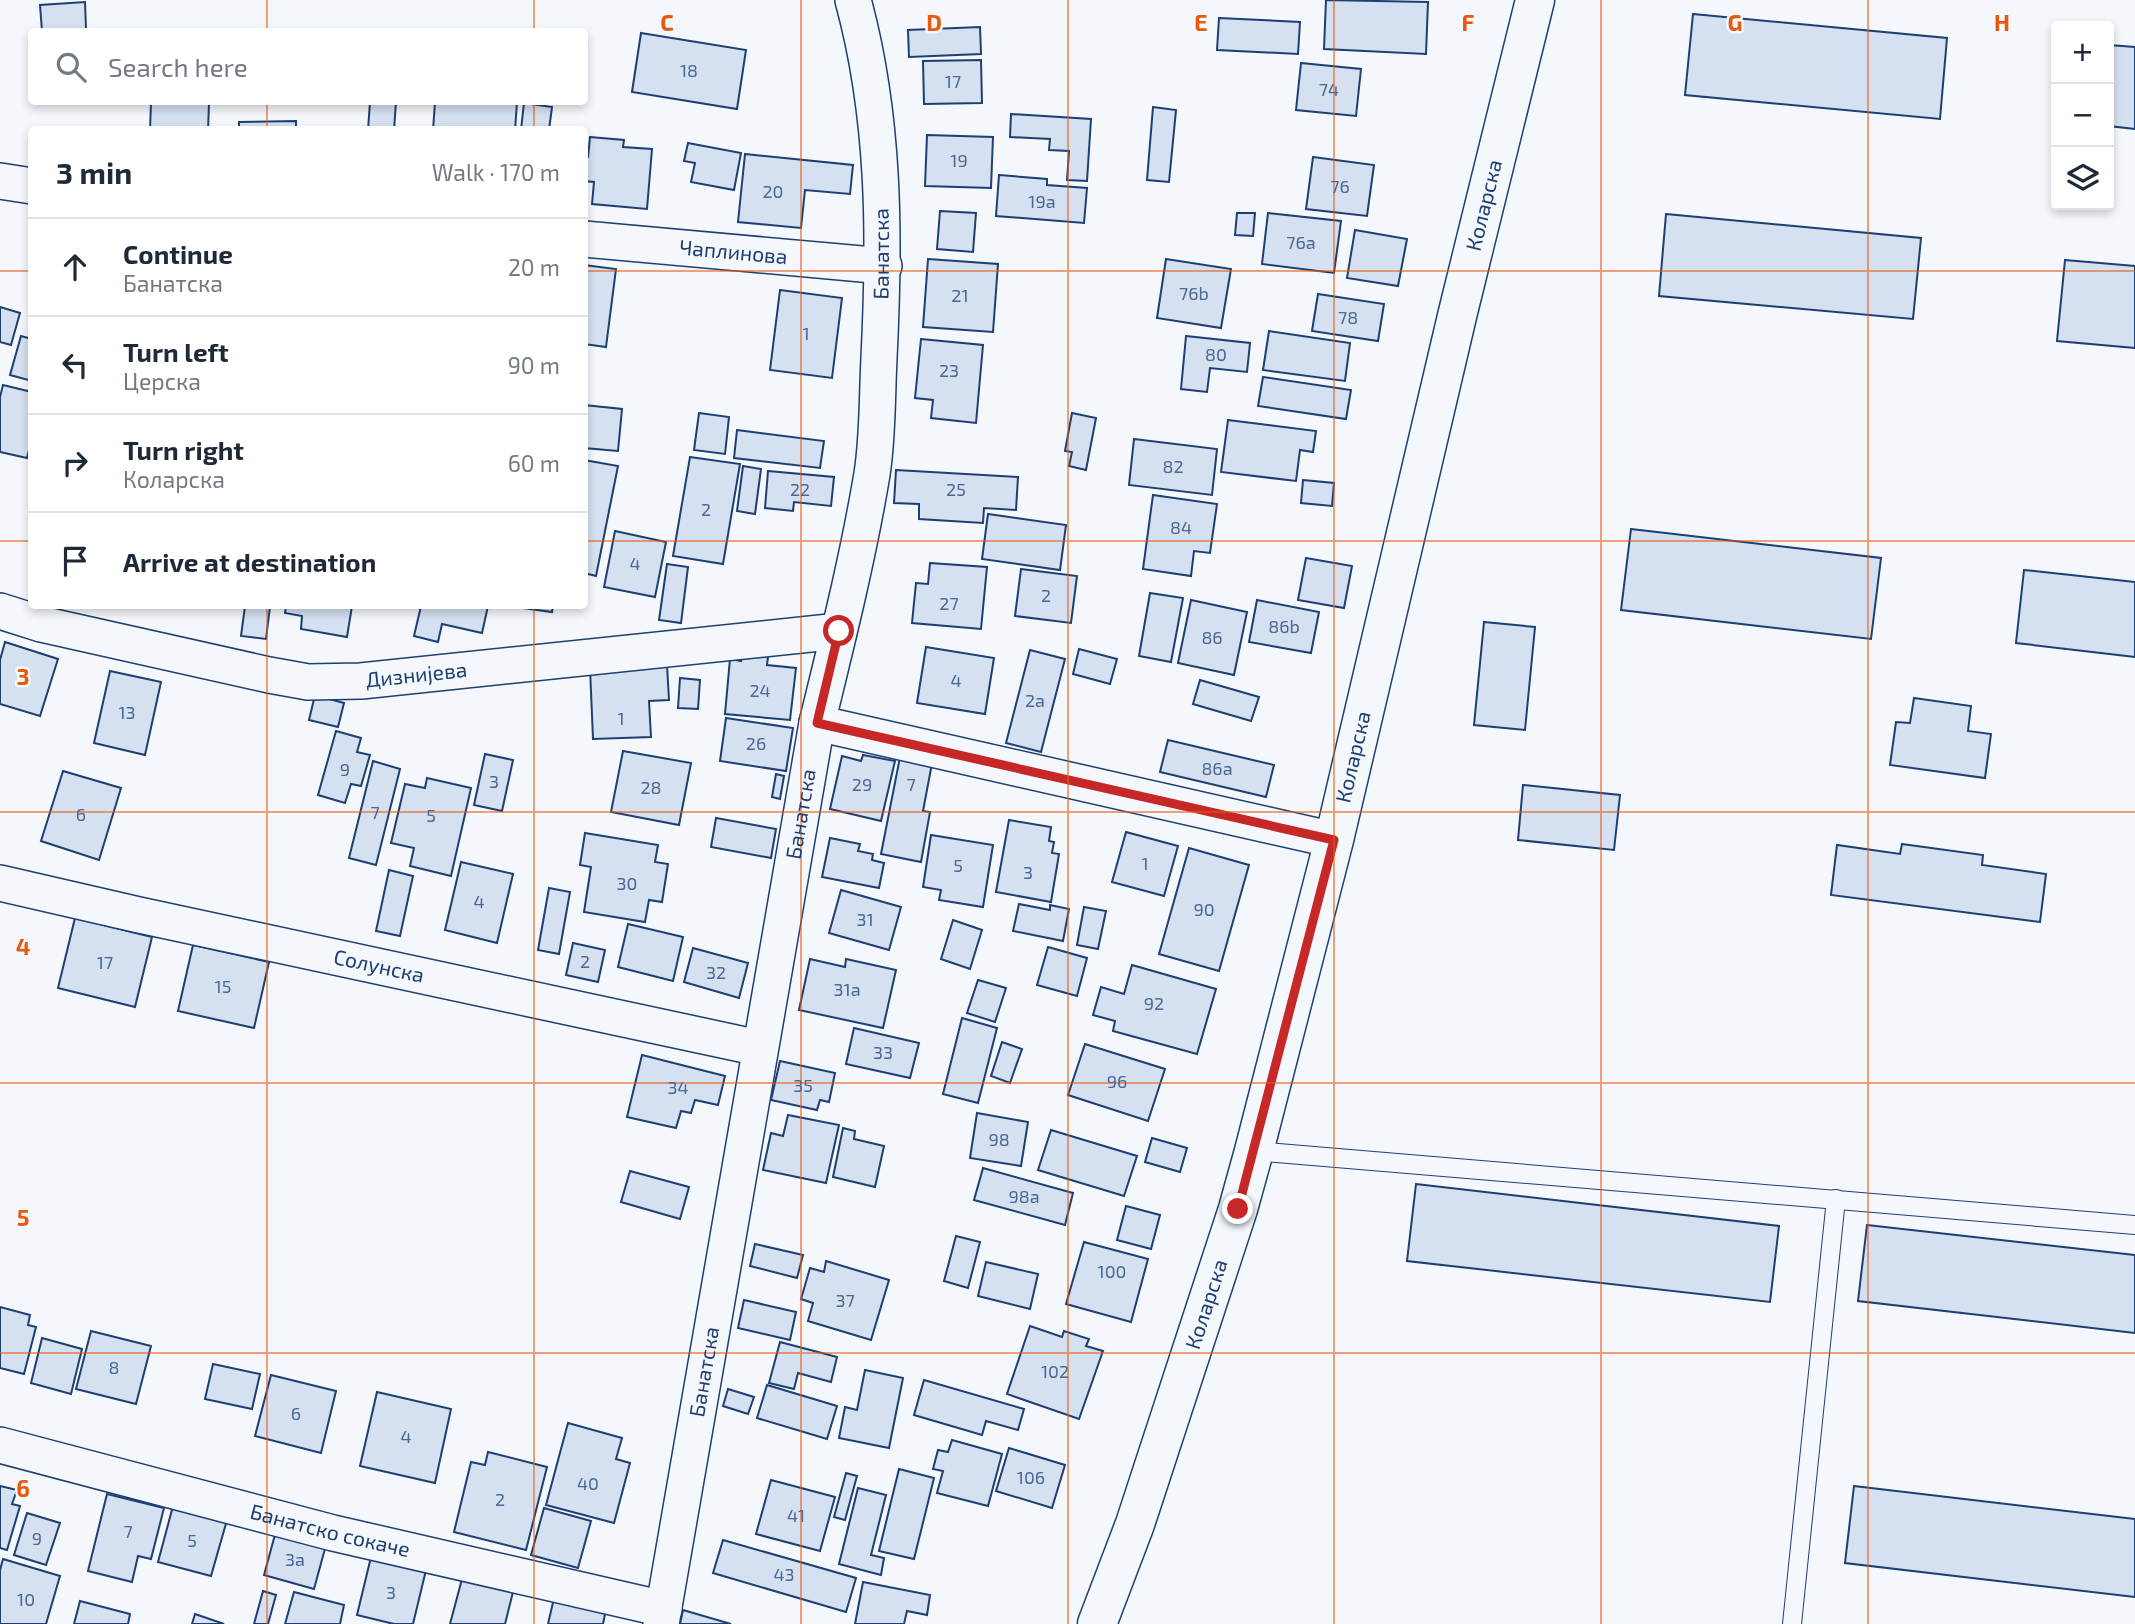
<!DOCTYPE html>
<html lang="en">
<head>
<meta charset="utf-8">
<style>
	:root { --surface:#fff; --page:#f6f6f7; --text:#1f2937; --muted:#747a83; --line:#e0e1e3 }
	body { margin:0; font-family:"Exo 2",sans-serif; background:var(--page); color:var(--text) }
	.controls { position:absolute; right:21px; top:21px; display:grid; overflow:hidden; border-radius:7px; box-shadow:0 4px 10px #0003 }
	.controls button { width:63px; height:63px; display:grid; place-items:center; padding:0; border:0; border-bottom:2px solid var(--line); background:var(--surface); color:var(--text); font:35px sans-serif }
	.stop { position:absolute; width:21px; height:21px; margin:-16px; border:5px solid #c62828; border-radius:50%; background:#fff }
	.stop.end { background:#c62828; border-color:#fff; box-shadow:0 2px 7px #0008 }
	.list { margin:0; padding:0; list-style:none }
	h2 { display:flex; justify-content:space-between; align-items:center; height:91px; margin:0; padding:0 28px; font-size:30px }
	h2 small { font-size:23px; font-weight:400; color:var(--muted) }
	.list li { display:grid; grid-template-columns:46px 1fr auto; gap:21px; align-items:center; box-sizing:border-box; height:98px; padding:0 28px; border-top:2px solid var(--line) }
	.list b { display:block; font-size:26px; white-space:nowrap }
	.list p { margin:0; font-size:23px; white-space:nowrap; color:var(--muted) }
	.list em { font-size:23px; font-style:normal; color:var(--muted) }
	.icon { flex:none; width:38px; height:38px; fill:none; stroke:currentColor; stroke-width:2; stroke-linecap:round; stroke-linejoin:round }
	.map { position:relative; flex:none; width:2135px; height:1624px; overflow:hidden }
	.search { position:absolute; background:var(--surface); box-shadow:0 4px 10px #0003; left:28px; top:28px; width:560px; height:77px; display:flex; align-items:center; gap:18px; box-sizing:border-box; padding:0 24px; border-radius:7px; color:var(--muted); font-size:26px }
	.panel { position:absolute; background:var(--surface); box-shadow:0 4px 10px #0003; left:28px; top:126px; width:560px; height:483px; border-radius:7px }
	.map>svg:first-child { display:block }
</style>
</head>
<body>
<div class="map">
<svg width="2135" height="1624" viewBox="0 0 2135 1624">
	<rect width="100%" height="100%" fill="#f4f7fb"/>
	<g fill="#d5e0f0" stroke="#1d3f73" stroke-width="2">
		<path d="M1326 0 1428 2 1426 54 1324 49Z"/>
		<path d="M85 2 86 29 42 31 40 5Z"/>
		<path d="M1693 14 1947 38 1940 119 1685 95Z"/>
		<path d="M1219 18 1300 22 1298 54 1217 50Z"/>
		<path d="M980 27 981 54 909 57 908 30Z"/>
		<path d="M641 33 746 50 737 109 632 92Z"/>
		<path d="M2109 45 2135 47V129L2109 126Z"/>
		<path d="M981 60 982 103 924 104 923 61Z"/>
		<path d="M1301 63 1361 69 1356 116 1296 110Z"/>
		<path d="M151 102 209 104 208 130H150Z"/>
		<path d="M370 102H396L394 130H368Z"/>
		<path d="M435 102H517L515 130H433Z"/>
		<path d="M524 103 552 107 549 130H521Z"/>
		<path d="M1153 107 1176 110 1169 182 1147 180Z"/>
		<path d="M1011 114 1091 119 1087 181 1067 180 1069 151 1049 150 1050 139 1010 137Z"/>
		<path d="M296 121V130H239V122Z"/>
		<path d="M927 135 993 137 991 188 925 186Z"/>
		<path d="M590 137 624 140 623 147 652 149 647 209 592 204 594 182 584 181V157H588Z"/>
		<path d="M688 143 741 153 734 190 691 182 695 163 684 161Z"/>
		<path d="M745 154 853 165 850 194 805 190 801 228 738 222Z"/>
		<path d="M1313 157 1374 165 1367 216 1306 209Z"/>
		<path d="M999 175 1047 179V185L1087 188 1084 223 996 216Z"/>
		<path d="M940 211 976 213 973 252 937 249Z"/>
		<path d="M1237 213H1255L1253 236 1235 235Z"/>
		<path d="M1268 213 1341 221 1334 273 1262 264Z"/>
		<path d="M1666 214 1921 238 1913 319 1659 296Z"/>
		<path d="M1355 230 1407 239 1398 286 1347 278Z"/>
		<path d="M928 259 998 264 993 332 923 327Z"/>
		<path d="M1166 259 1231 269 1221 328 1157 318Z"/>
		<path d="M2065 260 2135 266V348L2057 341Z"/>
		<path d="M584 265 616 269 606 347 584 344Z"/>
		<path d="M780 290 842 298 832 378 770 370Z"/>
		<path d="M1318 294 1384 304 1378 341 1312 331Z"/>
		<path d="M0 307 20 313 11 345 0 342Z"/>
		<path d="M1269 331 1350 343 1345 381 1263 370Z"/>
		<path d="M21 336 32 339V381L10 375Z"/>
		<path d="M1186 336 1250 343 1247 372 1210 368 1207 392 1181 389Z"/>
		<path d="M921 339 983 345 976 423 931 418 933 400 915 398Z"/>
		<path d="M1263 377 1351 390 1346 419 1258 406Z"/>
		<path d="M3 385 32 392V438L27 458 0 452V397Z"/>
		<path d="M584 405 622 409 618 451 584 448Z"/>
		<path d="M699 413 729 417 725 454 694 450Z"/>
		<path d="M1072 413 1096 418 1086 470 1069 466 1072 452 1065 451Z"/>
		<path d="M1228 420 1316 431 1313 452 1300 450 1296 481 1221 472Z"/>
		<path d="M737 430 824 441 820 468 734 458Z"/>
		<path d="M1134 439 1217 449 1212 495 1129 485Z"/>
		<path d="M690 457 740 464 723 564 673 556Z"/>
		<path d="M584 460 618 466 596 576 584 573Z"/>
		<path d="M743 466 761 469 755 514 737 511Z"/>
		<path d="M896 470 1018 477 1016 510 984 508 983 523 919 519V504L894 503Z"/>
		<path d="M768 471 834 477 831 506 794 502 793 511 765 508Z"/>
		<path d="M1303 480 1334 483 1332 506 1301 503Z"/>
		<path d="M1153 495 1217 504 1210 553 1194 551 1191 576 1143 569Z"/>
		<path d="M988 514 1066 525 1060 570 982 559Z"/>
		<path d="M1631 529 1881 558 1871 639 1621 610Z"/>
		<path d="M615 531 666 542 655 597 604 587Z"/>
		<path d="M1306 558 1352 566 1344 608 1298 600Z"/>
		<path d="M930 563 987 567 981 629 912 623 916 583 928 584Z"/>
		<path d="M667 564 688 567 681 623 659 620Z"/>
		<path d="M1021 569 1077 576 1071 623 1015 616Z"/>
		<path d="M2024 570 2135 582V657L2016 643Z"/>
		<path d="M1150 593 1183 598 1171 662 1139 656Z"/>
		<path d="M1191 600 1247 612 1234 675 1178 663Z"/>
		<path d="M1257 600 1319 612 1311 653 1249 642Z"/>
		<path d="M245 606 270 607 266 639 241 636Z"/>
		<path d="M286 606H352L347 637 301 629 302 616 285 613Z"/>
		<path d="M421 606H488L482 633 442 624 438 642 414 636Z"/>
		<path d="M509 606H553L552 612Z"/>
		<path d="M1484 622 1535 627 1525 730 1474 725Z"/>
		<path d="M5 642 58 659 40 716 0 704V660Z"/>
		<path d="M926 647 994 658 985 714 917 703Z"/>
		<path d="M1079 649 1117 659 1110 684 1073 674Z"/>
		<path d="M1030 650 1065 659 1041 752 1006 743Z"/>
		<path d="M742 653 768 657 767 665 796 668 790 720 725 714 730 659 741 661Z"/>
		<path d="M667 665 669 700 649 701 651 737 593 739 590 668Z"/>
		<path d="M110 671 161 682 145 755 94 743Z"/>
		<path d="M680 678 700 680 698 709 678 708Z"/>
		<path d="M1200 680 1259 697 1251 721 1193 704Z"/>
		<path d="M315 695 344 703 338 727 309 720Z"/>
		<path d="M1914 698 1971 706 1968 731 1991 734 1985 778 1890 765 1896 722 1910 723Z"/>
		<path d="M726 718 793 728 786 771 720 761Z"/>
		<path d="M336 731 361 738 357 752 370 755 361 786 351 784 345 803 318 795Z"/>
		<path d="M1168 740 1274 765 1266 797 1160 772Z"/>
		<path d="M623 751 691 763 679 825 611 812Z"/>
		<path d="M901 752 933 758 923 811 930 812 921 862 881 854Z"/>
		<path d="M485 754 513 760 502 811 474 805Z"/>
		<path d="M863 755 895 761 881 821 830 809 842 756 861 761Z"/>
		<path d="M373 761 400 769 376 865 349 858Z"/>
		<path d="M63 771 121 788 99 860 41 841Z"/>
		<path d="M776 774 784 776 780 799 772 797Z"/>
		<path d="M427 778 471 788 451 876 410 866 414 848 391 843 405 784 425 788Z"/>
		<path d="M1523 785 1620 795 1614 850 1518 840Z"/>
		<path d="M716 818 776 829 771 858 711 847Z"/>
		<path d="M1009 820 1051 827 1049 841 1054 842 1052 853 1059 854 1051 902 996 892Z"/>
		<path d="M1126 832 1178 846 1164 896 1112 882Z"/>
		<path d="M585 833 658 845 655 862 668 864 662 902 649 900 645 922 584 912 591 867 580 865Z"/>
		<path d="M931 835 993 845 983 907 939 900 941 890 923 887Z"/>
		<path d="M830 838 860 844 858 851 873 854 872 860 884 863 879 888 822 877Z"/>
		<path d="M1902 844 1983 855 1982 865 2046 874 2040 922 1831 895 1837 845 1900 854Z"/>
		<path d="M1189 848 1249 865 1219 971 1159 954Z"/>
		<path d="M461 862 513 874 497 943 445 930Z"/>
		<path d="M389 870 413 876 400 936 376 931Z"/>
		<path d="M549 888 570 892 559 954 538 950Z"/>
		<path d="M841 890 901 907 889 950 829 933Z"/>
		<path d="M1019 904 1050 910V905L1069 909 1063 941 1013 931Z"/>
		<path d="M1084 907 1106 911 1098 949 1077 945Z"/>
		<path d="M75 918 152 937 135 1007 58 988Z"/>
		<path d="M953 920 982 930 970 969 941 959Z"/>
		<path d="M628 924 683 937 673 981 618 967Z"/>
		<path d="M573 943 605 950 598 982 566 975Z"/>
		<path d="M193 945 269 962 254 1028 178 1011Z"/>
		<path d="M1048 947 1087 958 1077 996 1037 985Z"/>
		<path d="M693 948 748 963 739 998 684 982Z"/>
		<path d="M810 959 845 967 846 959 896 970 883 1028 799 1010Z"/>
		<path d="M1132 965 1216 989 1197 1054 1113 1031 1115 1021 1093 1015 1101 987 1124 994Z"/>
		<path d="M978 980 1006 988 995 1022 967 1013Z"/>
		<path d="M962 1018 997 1028 978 1103 943 1094Z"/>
		<path d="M854 1028 919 1043 910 1078 846 1064Z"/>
		<path d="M1002 1042 1022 1049 1010 1083 991 1076Z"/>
		<path d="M1085 1044 1165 1069 1148 1121 1068 1095Z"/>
		<path d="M642 1055 725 1076 718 1105 695 1100 691 1113 681 1111 676 1128 627 1117Z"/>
		<path d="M780 1061 835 1073 829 1102 820 1100 817 1110 771 1100Z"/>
		<path d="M977 1113 1028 1122 1021 1166 970 1158Z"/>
		<path d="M788 1115 839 1125 826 1183 763 1170 771 1133 783 1136Z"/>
		<path d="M843 1128 855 1131 854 1139 884 1146 875 1187 833 1177Z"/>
		<path d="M1051 1130 1137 1156 1124 1196 1038 1170Z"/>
		<path d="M1152 1138 1187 1148 1180 1172 1145 1162Z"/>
		<path d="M983 1168 1073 1193 1065 1225 974 1200Z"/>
		<path d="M630 1171 689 1187 680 1219 621 1202Z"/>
		<path d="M1416 1184 1779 1226 1770 1302 1407 1261Z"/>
		<path d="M1126 1206 1160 1215 1151 1249 1117 1240Z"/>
		<path d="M1867 1225 2135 1255V1333L1858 1301Z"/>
		<path d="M956 1236 980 1242 968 1288 944 1281Z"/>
		<path d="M1084 1242 1148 1259 1131 1322 1066 1304Z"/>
		<path d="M755 1244 803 1255 797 1278 750 1266Z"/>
		<path d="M826 1261 889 1280 871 1340 808 1321 813 1303 801 1299 810 1268 824 1272Z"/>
		<path d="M986 1262 1038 1274 1030 1309 978 1296Z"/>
		<path d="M744 1300 796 1312 790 1340 738 1328Z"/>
		<path d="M0 1307 30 1315 28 1325 36 1327 24 1374 0 1368Z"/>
		<path d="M1030 1326 1062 1337 1064 1331 1089 1339 1086 1346 1103 1351 1079 1419 1007 1394Z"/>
		<path d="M91 1331 151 1346 136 1404 76 1389Z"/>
		<path d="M42 1338 82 1349 71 1394 31 1383Z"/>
		<path d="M780 1342 837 1357 831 1382 798 1373 794 1389 769 1383Z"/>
		<path d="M213 1364 260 1374 252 1409 205 1399Z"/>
		<path d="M865 1370 903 1378 889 1448 839 1438 845 1407 857 1410Z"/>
		<path d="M271 1375 336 1391 321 1453 255 1436Z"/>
		<path d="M924 1380 1024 1409 1018 1430 986 1421 982 1435 914 1415Z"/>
		<path d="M767 1385 837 1406 827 1439 757 1418Z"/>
		<path d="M728 1389 754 1397 748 1414 723 1406Z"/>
		<path d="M377 1392 451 1409 435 1483 360 1466Z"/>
		<path d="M568 1423 622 1438 616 1459 630 1463 614 1523 546 1505Z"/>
		<path d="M952 1440 1002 1454 988 1506 937 1493 943 1471 933 1469 938 1450 948 1452Z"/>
		<path d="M1009 1448 1065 1465 1052 1508 996 1491Z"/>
		<path d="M488 1452 547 1467 526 1550 454 1532 471 1462 485 1465Z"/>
		<path d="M899 1469 934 1478 914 1559 879 1551Z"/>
		<path d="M846 1473 857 1476 845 1520 834 1517Z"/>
		<path d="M771 1480 835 1497 820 1551 756 1534Z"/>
		<path d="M0 1486 17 1490 12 1504 20 1506 7 1550 0 1548Z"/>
		<path d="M1854 1486 2135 1519V1597L1845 1563Z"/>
		<path d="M858 1488 886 1495 871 1555 884 1558 881 1575 839 1564Z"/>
		<path d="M107 1494 164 1508 151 1559 138 1556 132 1582 88 1571Z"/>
		<path d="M173 1506 227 1520 211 1576 158 1562Z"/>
		<path d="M544 1508 591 1521 578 1568 531 1555Z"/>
		<path d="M27 1513 60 1523 46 1565 14 1555Z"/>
		<path d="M276 1531 326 1545 314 1589 264 1575Z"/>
		<path d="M723 1540 856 1578 846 1612 713 1573Z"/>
		<path d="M371 1557 426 1570 413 1624H394L357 1615Z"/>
		<path d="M3 1559 60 1576 46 1624H0V1570Z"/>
		<path d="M462 1579 513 1592 505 1624H450Z"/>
		<path d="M863 1582 930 1595 927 1615 907 1611 904 1624H855Z"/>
		<path d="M263 1591 276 1595 268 1624H254Z"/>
		<path d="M294 1592 344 1605 340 1624H285Z"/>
		<path d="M554 1598 606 1609 603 1624H548Z"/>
		<path d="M80 1601 130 1614 128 1624H74Z"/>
		<path d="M683 1610 731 1624H680Z"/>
		<path d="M195 1614 224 1624H192Z"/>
	</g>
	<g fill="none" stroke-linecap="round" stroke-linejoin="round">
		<defs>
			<g id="lane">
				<path d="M1254 1151 2135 1225"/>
				<path d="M1792 1624 1836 1199"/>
			</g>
			<g id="street">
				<path d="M0 181 32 186"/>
				<path id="s1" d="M584 239 884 266"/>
				<path id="s2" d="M0 611 41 624 269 675 308 682 361 681 839 631"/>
				<path d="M817 723 1334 840"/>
				<path id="s3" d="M0 883 139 915 759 1048"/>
				<path id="s4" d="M0 1445 333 1533 664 1609"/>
				<path id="s5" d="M661 1624 817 723C837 641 858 558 872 474 878 436 877 396 879 358 885 237 885 117 853 0"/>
			</g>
			<g id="secondary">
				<path id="s6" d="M1097 1624 1135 1524 1238 1209 1254 1151 1334 840 1458 312 1535 0"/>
			</g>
		</defs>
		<use href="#lane" stroke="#1d3f73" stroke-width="20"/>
		<use href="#street" stroke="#1d3f73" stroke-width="38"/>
		<use href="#secondary" stroke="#1d3f73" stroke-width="41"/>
		<use href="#lane" stroke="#f4f7fb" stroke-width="18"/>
		<use href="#street" stroke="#f4f7fb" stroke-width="35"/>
		<use href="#secondary" stroke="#f4f7fb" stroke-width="38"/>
	</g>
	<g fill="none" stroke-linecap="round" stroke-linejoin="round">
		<path stroke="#c62828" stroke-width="9" d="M839 631 817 723 1334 840 1238 1209"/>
	</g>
	<path fill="none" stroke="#e8590c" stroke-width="2" stroke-opacity="0.55" d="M267 0V32M534 0V32M801 0V1624M1068 0V1624M1334 0V1624M1601 0V1624M1868 0V1624M267 102V130M534 102V130M0 271H32M584 271H2135M0 541H32M584 541H2135M267 606V1624M534 606V1624M0 812H2135M0 1083H2135M0 1353H2135"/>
	<g text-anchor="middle" stroke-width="5" stroke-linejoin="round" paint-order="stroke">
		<g font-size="18" fill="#4b6792">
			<text x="689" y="77">18</text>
			<text x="953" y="88">17</text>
			<text x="1329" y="96">74</text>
			<text x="959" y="167">19</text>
			<text x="1340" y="193">76</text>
			<text x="773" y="198">20</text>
			<text x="1042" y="208">19a</text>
			<text x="1301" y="249">76a</text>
			<text x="1194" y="300">76b</text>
			<text x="960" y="302">21</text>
			<text x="1348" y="324">78</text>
			<text x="806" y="340">1</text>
			<text x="1216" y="361">80</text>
			<text x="949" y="377">23</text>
			<text x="1173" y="473">82</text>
			<text x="800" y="496">22</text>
			<text x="956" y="496">25</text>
			<text x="706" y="516">2</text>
			<text x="1181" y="534">84</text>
			<text x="635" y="570">4</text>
			<text x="1046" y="602">2</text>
			<text x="949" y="610">27</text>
			<text x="1284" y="633">86b</text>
			<text x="1212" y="644">86</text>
			<text x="956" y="687">4</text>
			<text x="760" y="697">24</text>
			<text x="1035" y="707">2a</text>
			<text x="127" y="719">13</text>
			<text x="621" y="725">1</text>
			<text x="756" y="750">26</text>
			<text x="1217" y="775">86a</text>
			<text x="345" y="776">9</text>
			<text x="494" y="788">3</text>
			<text x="862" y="791">29</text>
			<text x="911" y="791">7</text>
			<text x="651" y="794">28</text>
			<text x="375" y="819">7</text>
			<text x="81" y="821">6</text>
			<text x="431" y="822">5</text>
			<text x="1145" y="870">1</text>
			<text x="958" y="872">5</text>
			<text x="1028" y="879">3</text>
			<text x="627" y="890">30</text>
			<text x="479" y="908">4</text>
			<text x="1204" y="916">90</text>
			<text x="865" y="926">31</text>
			<text x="585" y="968">2</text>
			<text x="105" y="969">17</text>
			<text x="716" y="979">32</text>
			<text x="223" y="993">15</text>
			<text x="847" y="996">31a</text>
			<text x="1154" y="1010">92</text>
			<text x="883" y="1059">33</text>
			<text x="1117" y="1088">96</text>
			<text x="803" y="1092">35</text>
			<text x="678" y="1094">34</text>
			<text x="999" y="1146">98</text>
			<text x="1024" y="1203">98a</text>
			<text x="1112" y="1278">100</text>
			<text x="845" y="1307">37</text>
			<text x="114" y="1374">8</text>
			<text x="1055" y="1378">102</text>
			<text x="296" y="1420">6</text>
			<text x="406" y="1443">4</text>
			<text x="1031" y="1484">106</text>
			<text x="588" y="1490">40</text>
			<text x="500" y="1506">2</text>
			<text x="796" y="1522">41</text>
			<text x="128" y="1538">7</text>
			<text x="37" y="1545">9</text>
			<text x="192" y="1547">5</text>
			<text x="295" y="1566">3a</text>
			<text x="784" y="1581">43</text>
			<text x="391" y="1599">3</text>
			<text x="26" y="1606">10</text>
		</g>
		<g font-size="21" fill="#1d3f73" stroke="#f4f7fb">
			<text dy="7" stroke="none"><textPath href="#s6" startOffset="1472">Коларска</textPath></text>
			<text dy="7" stroke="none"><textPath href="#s1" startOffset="150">Чаплинова</textPath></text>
			<text dy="7" stroke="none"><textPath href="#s5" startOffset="1390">Банатска</textPath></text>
			<text dy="7" stroke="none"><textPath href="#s2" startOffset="425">Дизнијева</textPath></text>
			<text dy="7" stroke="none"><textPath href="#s6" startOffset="905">Коларска</textPath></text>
			<text dy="7" stroke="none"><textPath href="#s5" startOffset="822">Банатска</textPath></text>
			<text dy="7" stroke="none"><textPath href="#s3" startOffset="388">Солунска</textPath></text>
			<text dy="7" stroke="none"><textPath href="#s6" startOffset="338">Коларска</textPath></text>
			<text dy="7" stroke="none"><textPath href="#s5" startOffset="256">Банатска</textPath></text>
			<text dy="7" stroke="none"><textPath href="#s4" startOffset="341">Банатско сокаче</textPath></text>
		</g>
	</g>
	<g font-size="23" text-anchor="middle" font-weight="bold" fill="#e8590c" stroke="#f4f7fb" stroke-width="5" stroke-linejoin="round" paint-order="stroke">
		<text x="667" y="31">C</text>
		<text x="934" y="31">D</text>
		<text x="1201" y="31">E</text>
		<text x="1468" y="31">F</text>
		<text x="1735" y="31">G</text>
		<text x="2002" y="31">H</text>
		<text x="23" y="685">3</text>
		<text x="23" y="955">4</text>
		<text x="23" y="1226">5</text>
		<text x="23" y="1497">6</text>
	</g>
</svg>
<div class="controls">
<button>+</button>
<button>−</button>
<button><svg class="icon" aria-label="layers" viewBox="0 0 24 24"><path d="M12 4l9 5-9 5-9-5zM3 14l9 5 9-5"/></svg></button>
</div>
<div class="stop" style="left:839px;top:631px"></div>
<div class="stop end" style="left:1238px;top:1209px"></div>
<div class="search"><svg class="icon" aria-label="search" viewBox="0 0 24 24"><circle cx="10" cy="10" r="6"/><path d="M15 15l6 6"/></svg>Search here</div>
<section class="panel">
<h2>3 min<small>Walk · 170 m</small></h2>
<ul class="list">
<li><svg class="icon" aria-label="ahead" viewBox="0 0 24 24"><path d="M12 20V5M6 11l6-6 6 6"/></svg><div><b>Continue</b><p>Банатска</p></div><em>20 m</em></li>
<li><svg class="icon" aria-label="left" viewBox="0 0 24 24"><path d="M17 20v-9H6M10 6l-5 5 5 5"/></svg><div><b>Turn left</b><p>Церска</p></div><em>90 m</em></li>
<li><svg class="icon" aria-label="right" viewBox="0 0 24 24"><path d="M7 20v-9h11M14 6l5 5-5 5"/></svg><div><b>Turn right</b><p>Коларска</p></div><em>60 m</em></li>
<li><svg class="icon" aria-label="arrive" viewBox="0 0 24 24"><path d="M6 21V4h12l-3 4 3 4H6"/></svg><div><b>Arrive at destination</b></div></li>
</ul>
</section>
</div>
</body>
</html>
